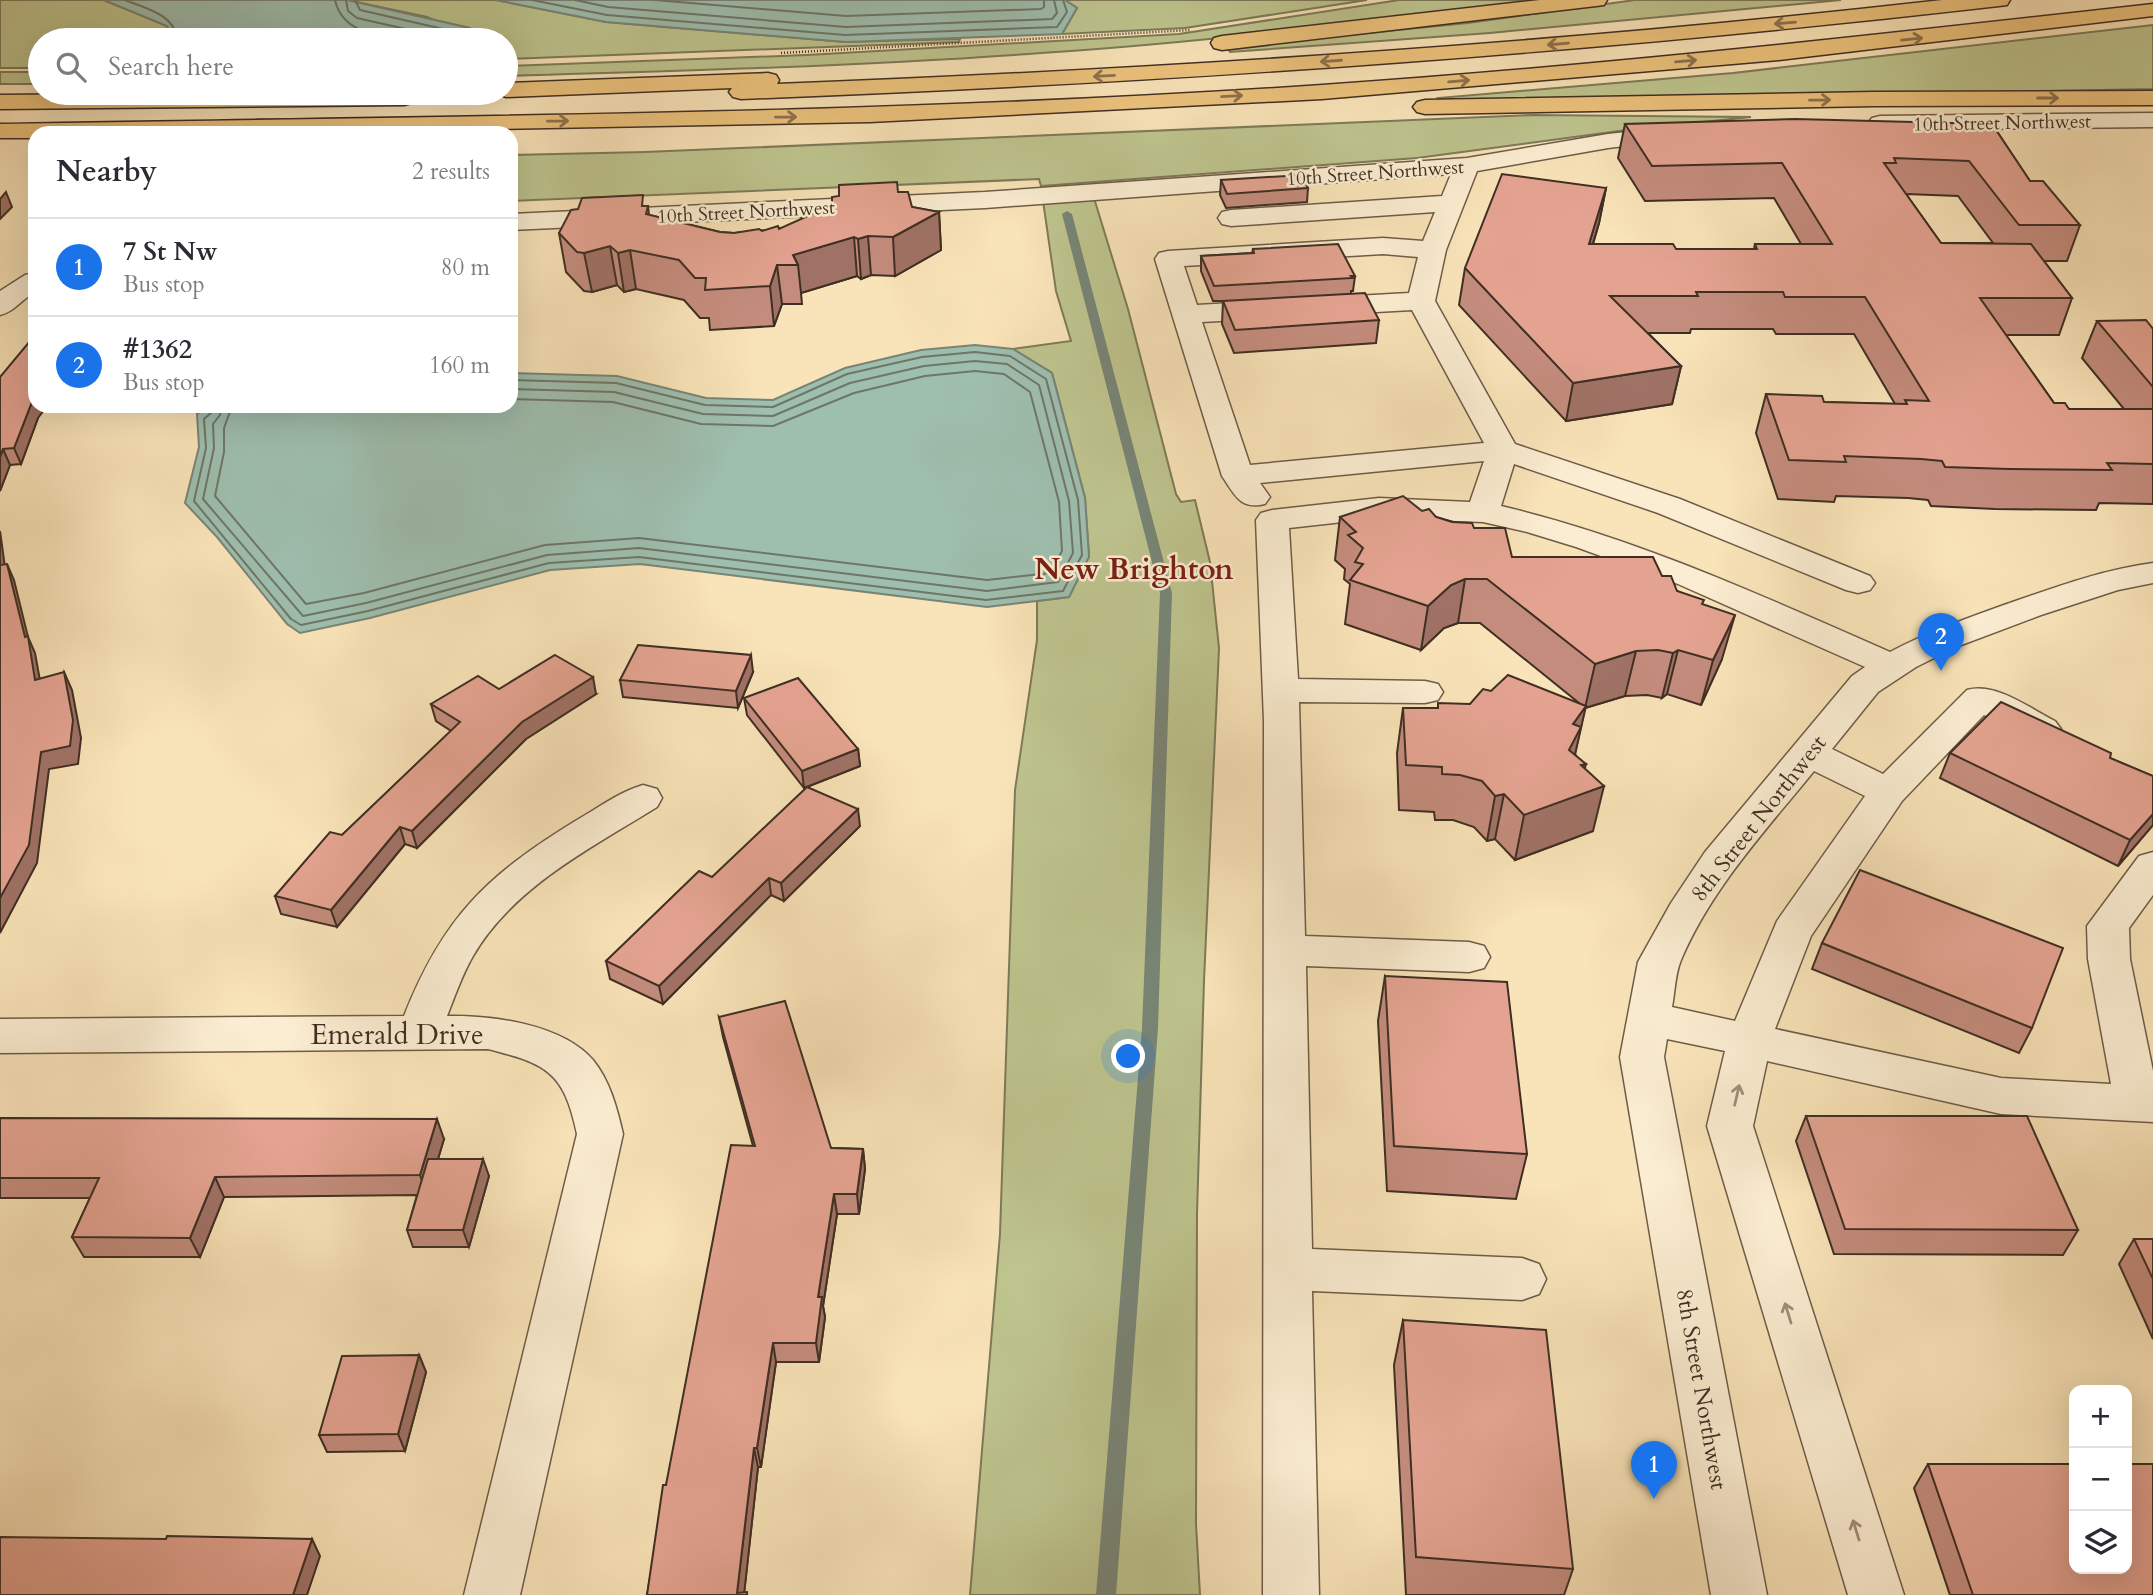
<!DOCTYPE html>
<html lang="en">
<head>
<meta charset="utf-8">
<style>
	:root { --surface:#fff; --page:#f7f7f7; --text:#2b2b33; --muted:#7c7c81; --line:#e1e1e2; --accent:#1a73e8 }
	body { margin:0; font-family:Cardo,serif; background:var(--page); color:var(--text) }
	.controls { position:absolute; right:21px; bottom:21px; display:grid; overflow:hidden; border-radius:14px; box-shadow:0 7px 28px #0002 }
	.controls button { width:63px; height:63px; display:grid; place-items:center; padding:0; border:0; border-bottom:2px solid var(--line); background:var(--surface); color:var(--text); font:35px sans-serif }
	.you { position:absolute; left:1129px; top:1057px; width:24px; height:24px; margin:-18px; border:5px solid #fff; border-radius:50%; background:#1a73e8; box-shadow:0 0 0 10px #1a73e833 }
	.badge { display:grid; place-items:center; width:46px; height:46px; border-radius:50%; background:var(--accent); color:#fff; font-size:23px; font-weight:700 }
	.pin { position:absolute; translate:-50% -58px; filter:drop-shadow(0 2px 4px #0008) }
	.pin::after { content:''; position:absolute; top:37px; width:24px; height:21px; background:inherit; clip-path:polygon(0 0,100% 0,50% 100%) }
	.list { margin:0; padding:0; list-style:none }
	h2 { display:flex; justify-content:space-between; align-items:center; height:91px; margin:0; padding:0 28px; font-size:30px }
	h2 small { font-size:23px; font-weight:400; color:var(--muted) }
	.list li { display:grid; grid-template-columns:46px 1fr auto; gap:21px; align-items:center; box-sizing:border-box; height:98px; padding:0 28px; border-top:2px solid var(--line) }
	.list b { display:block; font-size:26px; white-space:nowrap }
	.list p { margin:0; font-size:23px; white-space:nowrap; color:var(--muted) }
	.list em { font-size:23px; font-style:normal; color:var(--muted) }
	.icon { flex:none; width:38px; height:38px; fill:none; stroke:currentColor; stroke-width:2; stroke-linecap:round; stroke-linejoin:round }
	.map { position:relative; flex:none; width:2153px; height:1595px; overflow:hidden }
	.search { position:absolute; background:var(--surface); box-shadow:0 7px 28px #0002; left:28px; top:28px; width:490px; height:77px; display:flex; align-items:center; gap:18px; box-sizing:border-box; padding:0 24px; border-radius:38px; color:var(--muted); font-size:26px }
	.panel { position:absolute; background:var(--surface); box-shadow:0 7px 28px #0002; left:28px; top:126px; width:490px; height:287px; border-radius:21px }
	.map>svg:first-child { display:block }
</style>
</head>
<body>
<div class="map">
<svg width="2153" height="1595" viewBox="0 0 2153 1595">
	<rect width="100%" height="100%" fill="#f9e3b8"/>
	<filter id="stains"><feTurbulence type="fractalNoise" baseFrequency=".00286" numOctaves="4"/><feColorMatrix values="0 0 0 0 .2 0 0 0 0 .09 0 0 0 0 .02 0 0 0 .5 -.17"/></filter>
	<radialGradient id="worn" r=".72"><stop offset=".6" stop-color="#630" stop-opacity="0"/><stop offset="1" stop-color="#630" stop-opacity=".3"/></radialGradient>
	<g fill="#bec48e" stroke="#7e7a58" stroke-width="2">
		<path d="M0 0H104L167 26 172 36 169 40H40V68H0Z"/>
		<path d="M347 0H496L606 22 845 42 960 39 959 42 506 59V40H472L478 39 427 17Z"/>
		<path d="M1065 0H1367L1185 28 1062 34 1077 8Z"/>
		<path d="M1399 0H1542C1375 21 1208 42 1041 53 863 66 684 71 506 76V66L807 55 1179 34Z"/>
		<path d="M1635 0H1841L1490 33 1230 52 1227 47 1468 23Z"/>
		<path d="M2153 25V89L1442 102 1438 98 1733 73Z"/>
		<rect x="0" y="72" width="40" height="12"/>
		<path d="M1533 115 1751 117 1634 129 1417 158 1041 186 1039 179 511 201V155L645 152Z"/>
		<path d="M1094 198 1128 309 1176 494 1181 502 1195 500 1210 562 1219 648 1204 981 1197 1214 1196 1524 1200 1595H970L1000 1234 1015 790 1037 640V601L1069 597 1089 556 1085 498 1052 373 1013 349 1071 341 1056 291 1043 201Z"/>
	</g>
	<g fill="#9ebeae" stroke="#788576" stroke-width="2">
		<path d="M104 0H347L470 28 479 39 169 40 172 36 167 26Z"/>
		<path d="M496 0H1065L1077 8 1062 34 846 42 606 22Z"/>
		<path d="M975 345 1013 349 1052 373 1085 498 1089 557 1069 597 987 607 640 564 550 570 370 618 300 633 287 624 217 537 185 503 199 447 197 414 211 406H511V373L617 376 706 398 773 400 845 368 921 350Z"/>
	</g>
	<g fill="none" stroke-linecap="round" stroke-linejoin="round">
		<g stroke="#6e7668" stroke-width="2">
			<path d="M125 0C145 8 176 15 177 40"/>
			<path d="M335 0C343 35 380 35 410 40"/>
			<path d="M346 0 348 11 357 18 454 40"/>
			<path d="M355 0 360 10 465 34 471 40"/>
			<path d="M532 0 607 15 845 35 1057 27 1067 12 1063 0"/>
			<path d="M575 0 608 7 846 27 1052 19 1057 13 1054 0"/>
			<path d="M655 0 846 16 1041 9 1044 7V0"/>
			<path d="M213 406 212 412 204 419 206 448 194 501 291 619 301 625 368 611 549 563 639 557 986 600 1063 591 1082 555 1078 500 1046 379 1010 356 975 352 922 357 847 374 773 407 705 405 616 383 511 380"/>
			<path d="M221 406 220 415 213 424 214 448 203 499 303 616 366 603 547 555 639 548 987 591 1058 582 1073 553 1069 501 1039 385 1007 364 975 361 924 366 850 383 773 416 703 414 614 392 511 389"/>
			<path d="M232 406 224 428V452L215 496 306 604 364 593 545 545 639 538 987 580 1050 573 1062 551 1059 502 1030 392 1004 374 975 371 925 376 854 393 773 426 701 424 613 402 511 399"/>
		</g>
		<path fill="#788576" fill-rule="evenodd" d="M1067 211 1072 214 1172 593 1158 1028 1116 1595H1096L1142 1028 1160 593 1062 214Z"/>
		<defs>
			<g id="minor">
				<path d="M2153 113V127L1880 130 1872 128 1868 123 1872 118 1880 116Z"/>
				<path d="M1674 127 1683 129 1686 134 1683 139 1608 148 1477 171 1446 250 1435 301 1515 444 1680 499 1870 576 1875 583 1870 590 1858 593 1846 590 1658 513 1514 464 1501 506C1637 538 1762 596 1890 652 1926 633 1965 619 2004 605 2053 588 2101 570 2153 563V583L2118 590 2041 615 1956 647 1916 667 1878 692 1832 749 1883 774 1967 690C1996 682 2029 708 2055 721L2061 729 2055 737C2030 744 2007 726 1984 715L1902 801 1811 936 1775 1029 2001 1078 2111 1084 2088 959 2087 926 2139 856 2153 852V895L2129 928 2130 959 2153 1071V1122L2001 1114 1767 1061 1753 1126 1904 1595H1848L1707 1126 1725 1051 1667 1039 1664 1057 1767 1595H1711L1620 1057 1638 962 1671 903 1705 852 1852 676 1865 667 1678 584 1576 547 1527 532 1483 522 1379 518 1289 528 1298 679 1425 681 1438 684 1443 692 1438 700 1425 703 1299 702 1305 936 1469 942 1484 946 1490 957 1484 968 1469 972 1306 966 1312 1249 1522 1258 1539 1264 1546 1279 1539 1294 1522 1300 1312 1291 1319 1595H1263L1264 721 1256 520 1261 513 1272 510 1379 498 1470 502 1484 461 1260 483 1270 497 1265 504C1240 510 1235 495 1222 476L1155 259 1159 253 1168 251 1383 238 1423 241 1435 212 1231 226 1222 224 1218 218 1222 212 1231 210 1442 196 1451 174 985 208 511 230V214L985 192 1467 158 1608 134ZM1383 254 1418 257 1409 293 1197 305 1184 266ZM1412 310 1484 443 1250 465 1202 322ZM1814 771 1865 796 1777 921 1735 1021 1672 1007C1675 992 1675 974 1681 960 1711 889 1766 830 1814 771Z"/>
				<path d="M35 273V292C22 299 14 312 0 315V291L25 275Z"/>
				<path d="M643 785 657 789 662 798 657 807C591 848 513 887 473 956 462 975 455 996 447 1016 491 1015 562 1024 593 1060 610 1081 617 1108 623 1134L520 1595H464L577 1134C564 1072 547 1064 488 1049L0 1053V1019L404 1016C443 917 487 875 577 820 598 808 619 792 643 785Z"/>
			</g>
			<g id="highway">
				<path d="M1540 0H1607L1604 5 1596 6 1222 50 1214 48 1211 43 1214 38 1222 36Z"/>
				<path d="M1942 0H2010L2007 5 1999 6C1581 54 1162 83 741 99L733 97 729 92 732 88 506 97 496 93H506V83L768 73 776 75 779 80 777 84C1166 69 1555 44 1942 0Z"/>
				<path d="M2153 4V16L1779 60 1322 99 870 122 282 133H35V138H0V124C441 116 882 115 1322 85 1600 66 1877 35 2153 4Z"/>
				<path d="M2153 91V105L1874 106 1425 114 1417 112 1413 107 1417 102 1425 100 1874 92Z"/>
				<path d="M225 93H411L416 98 412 103 404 105 0 109V95Z"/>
			</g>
		</defs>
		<use href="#minor" stroke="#6e5c48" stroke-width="3"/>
		<use href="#highway" stroke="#3f2f23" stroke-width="3"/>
		<path stroke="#3f2f23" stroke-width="2.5" stroke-dasharray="1 2" stroke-linecap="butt" d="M781 53 1191 30"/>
		<use href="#minor" fill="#fbedd1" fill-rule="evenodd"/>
		<use href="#highway" fill="#ecc27c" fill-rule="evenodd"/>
	</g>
	<g fill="#c48c7d" stroke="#3f2f23" stroke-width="2" fill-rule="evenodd">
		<path d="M1625 124H1992L2030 181 2080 225 2067 261H2044L2072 298 2059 335H2006L2054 403 2069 409H2124L2082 358 2097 321 2153 329V504L2099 503 2096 510 1995 509 1931 506 1928 500 1908 498 1836 496 1834 502 1778 499 1756 433 1766 394 1824 402 1895 404 1854 334H1776L1773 329H1691L1690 333H1648L1681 366 1672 404 1566 421 1459 305 1465 268 1606 188 1599 223 1593 244 1676 249H1754L1755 244H1801L1774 198 1645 201 1618 158ZM1906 194 1958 196 1993 243H1941Z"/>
		<path d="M1221 180 1308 188 1307 202 1226 208 1220 195Z"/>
		<path d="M898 192 912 207 939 212 941 250 895 276 871 275 861 279 857 276 801 293 802 304H782L774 326 710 330 709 318H700L684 300 636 289 624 292 617 285 592 292 584 291 566 272 559 233 644 206H648L649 215 720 232 734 233 779 229Z"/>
		<path d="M1253 249 1355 276 1353 291H1351V294L1379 320 1376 343 1234 353 1222 324 1223 301H1213L1201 271V256L1252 253Z"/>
		<path d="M0 377 38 418 21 464 10 465 0 491Z"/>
		<path d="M1422 511 1436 517 1474 528 1512 557 1662 576 1677 591 1703 605 1722 659 1701 705 1667 694 1662 698 1647 695 1625 696 1585 708 1575 754 1584 768 1593 831 1515 860 1495 839 1487 841 1474 827 1453 820H1435L1434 812 1399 810 1397 753 1403 708H1437L1470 704 1491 691 1579 703 1480 623H1458L1444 628 1421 650 1345 624 1350 584 1344 579 1345 569 1335 560 1340 517Z"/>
		<path d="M753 672 738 708 623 697 620 680Z"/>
		<path d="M499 689 596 694 526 739 417 848 405 844 337 927 281 914 275 896 342 835 451 731 436 721 431 704Z"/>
		<path d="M744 698 858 749 860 766 804 788 747 715Z"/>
		<path d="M1950 753 2110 758 2153 776V825L2118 866 1940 778Z"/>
		<path d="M860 826 784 901 771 895 663 1004 610 979 606 961 712 877Z"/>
		<path d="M1822 943 2032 1028 2019 1053 1812 969Z"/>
		<path d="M1385 976 1527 1154 1516 1199 1387 1191 1378 1021Z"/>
		<path d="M719 1017 831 1148 863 1149 865 1169 859 1214H837L823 1306 825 1317 819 1362H776L761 1467H758L744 1593 647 1595 666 1485 753 1146 723 1037Z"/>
		<path d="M1806 1116 2078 1230 2063 1255 1834 1254 1796 1141Z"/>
		<path d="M0 1118 444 1139 438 1159 489 1176 469 1247H413L407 1230 417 1195 224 1197 200 1257H84L72 1237 90 1198H0Z"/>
		<path d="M2134 1239H2153V1339L2119 1264Z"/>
		<path d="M1403 1320 1573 1569 1564 1595H1406L1394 1365Z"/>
		<path d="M419 1355 426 1372 405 1451 327 1452 319 1435Z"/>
		<path d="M1928 1464 2153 1595H1950L1914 1488Z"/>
	</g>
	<g fill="#a07266" stroke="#3f2f23" stroke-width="2">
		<path d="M1606 188 1599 223 1582 280 1589 244Z"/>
		<path d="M6 192 12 207 0 219V199Z"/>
		<path d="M939 212 941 250 895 276 893 237Z"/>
		<path d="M868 236 871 275 861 279 858 239Z"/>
		<path d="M854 237 857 276 801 293 798 265 793 255Z"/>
		<path d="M610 246 617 285 592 292 584 253Z"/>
		<path d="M630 250 636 289 624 292 618 253Z"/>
		<path d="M777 265 782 304 774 326 770 286Z"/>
		<path d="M1681 366 1672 404 1566 421 1573 383Z"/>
		<path d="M35 397V406H47L38 418 21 464 14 448 32 402Z"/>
		<path d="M3 449 10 465 0 491V457Z"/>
		<path d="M0 531 7 582 0 566Z"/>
		<path d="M7 564 14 580 28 637 35 653 43 697 35 680Z"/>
		<path d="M1465 579 1458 623 1444 628 1421 650 1428 606 1451 585Z"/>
		<path d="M1735 615 1722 659 1701 705 1713 660Z"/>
		<path d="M1678 650 1667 694 1662 698 1673 653Z"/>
		<path d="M1636 651 1625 696 1585 708 1595 664Z"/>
		<path d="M751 655 753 672 738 708 736 691Z"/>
		<path d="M64 672 72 690 81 738 78 764 49 769 37 863 0 933V898Z"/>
		<path d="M593 677 596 694 526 739 417 848 412 831 522 722Z"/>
		<path d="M1586 706 1571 772 1560 795 1573 724Z"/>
		<path d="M858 749 860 766 804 788 802 771Z"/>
		<path d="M1586 764 1578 795 1604 786 1593 831 1515 860 1524 815 1581 765Z"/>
		<path d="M1504 794 1495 839 1487 841 1495 796Z"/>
		<path d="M858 809 860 826 784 901 781 883Z"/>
		<path d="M2153 814V825L2118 866 2130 840Z"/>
		<path d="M400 827 405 844 337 927 331 910Z"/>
		<path d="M769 878 771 895 663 1004 659 986Z"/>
		<path d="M437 1119 444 1139 427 1195 420 1175Z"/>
		<path d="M863 1149 865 1169 859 1214 857 1194Z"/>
		<path d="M483 1159 489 1176 469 1247 463 1230Z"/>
		<path d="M215 1177 224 1197 200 1257 190 1238Z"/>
		<path d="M834 1194 837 1214 823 1306 825 1317 819 1362 816 1343 818 1297Z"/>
		<path d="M773 1343 776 1362 761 1467 757 1448Z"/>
		<path d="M419 1355 426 1372 405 1451 398 1434Z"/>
		<path d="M754 1448 758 1467 744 1595 737 1593Z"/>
		<path d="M312 1539 320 1556 307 1595H293Z"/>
	</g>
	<g fill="#e4a391" stroke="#3f2f23" stroke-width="2">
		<path d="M1795 119 1992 124 2030 181H2043L2080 225H2019L1969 161 1894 158 1896 163H1884L1941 243 2031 244 2072 298H1980L2054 403H2065L2069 409H2153V464L2107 463 2112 470 2009 469 1945 467 1942 461 1921 459 1844 456 1846 462 1789 460 1766 394 1822 396 1824 402 1907 404 1905 400 1929 401 1865 297H1785L1783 292H1696L1698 296H1610L1681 366 1573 383 1465 268 1502 174 1606 188 1589 244H1673L1676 249H1757L1755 244H1832L1782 163 1652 166 1625 124Z"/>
		<path d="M1302 175 1308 188 1227 194 1221 180Z"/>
		<path d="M897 182 898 192H908L912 207 939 212 893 237 868 236 858 239 854 237 793 255 798 265H777L770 286 705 290 706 278H695L679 260 630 250 618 253 610 246 584 253 577 252 559 233 571 210 578 209 582 198 643 195 642 206H648L646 214 720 232 734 233 759 229 762 231 778 226 779 229 832 205V197L839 196V185Z"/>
		<path d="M1338 244 1355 276H1351L1353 278 1214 286 1201 256 1254 253 1253 249Z"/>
		<path d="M1365 293 1379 320 1235 330 1223 301Z"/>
		<path d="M2146 320 2153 329V387L2097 321Z"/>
		<path d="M35 335V397L32 402 14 448 3 449 0 457V377Z"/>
		<path d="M1403 496 1422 511 1429 509 1436 517 1452 522 1472 523 1474 528H1505L1512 557H1653L1662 576H1671L1677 591 1704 600 1702 604 1735 615 1713 660 1678 650 1673 653 1658 650 1636 651 1595 664 1487 579H1465L1451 585 1428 606 1350 580 1363 564 1355 562 1363 548 1348 535 1356 532 1340 517Z"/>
		<path d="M7 564 25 637 28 636 35 680 64 672 73 720 70 746 41 752 29 845 0 898V565Z"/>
		<path d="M638 645 751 655 736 691 620 680Z"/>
		<path d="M555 655 593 677 522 722 412 831 400 827 331 910 275 896 330 832 342 835 460 722 431 704 478 676 499 689Z"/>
		<path d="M1508 675 1586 706 1573 724 1581 727 1569 750 1586 764 1581 765 1604 786 1524 815 1504 794 1495 796 1482 781 1460 775 1442 774V767L1406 765 1403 708H1438V703L1470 704 1483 689 1491 691Z"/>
		<path d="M798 678 858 749 802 771 744 698Z"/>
		<path d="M2001 702 2111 753 2110 758 2153 776V814L2130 840 1950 753Z"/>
		<path d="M807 787 858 809 781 883 769 878 659 986 606 961 699 871 712 877Z"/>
		<path d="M1860 870 2063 948 2032 1028 1822 943Z"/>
		<path d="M1385 976 1507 982 1527 1154 1394 1146Z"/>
		<path d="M785 1001 831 1148 863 1149 857 1194H834L818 1297H822L816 1343H773L757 1448H754L737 1593 747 1592V1595H647L663 1485H666L731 1145 755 1146 719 1017Z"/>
		<path d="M1806 1116H2027L2078 1230 1845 1229Z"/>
		<path d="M0 1118 437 1119 420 1175 215 1177 190 1238 72 1237 99 1178H0Z"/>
		<path d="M428 1159H483L463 1230H407Z"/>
		<path d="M2134 1239H2153V1279Z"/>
		<path d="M1403 1320 1546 1330 1573 1569 1416 1557Z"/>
		<path d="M419 1355 398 1434 319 1435 342 1356Z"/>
		<path d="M1928 1464H2074V1569H2127V1464H2153V1595H1973Z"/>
		<path d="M167 1536 312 1539 293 1595H0V1537L166 1539Z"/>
	</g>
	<defs><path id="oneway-shaft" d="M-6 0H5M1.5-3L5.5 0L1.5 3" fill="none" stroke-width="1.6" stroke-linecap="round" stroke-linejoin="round" transform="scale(1.75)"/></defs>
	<g stroke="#8d714b">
		<use href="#oneway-shaft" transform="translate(1785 23) rotate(175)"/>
		<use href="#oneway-shaft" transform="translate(1912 39) rotate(-6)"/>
		<use href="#oneway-shaft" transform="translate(1558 44) rotate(175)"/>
		<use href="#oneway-shaft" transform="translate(1331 61) rotate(176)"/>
		<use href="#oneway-shaft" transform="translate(1686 61) rotate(-5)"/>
		<use href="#oneway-shaft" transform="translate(1104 76) rotate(177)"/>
		<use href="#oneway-shaft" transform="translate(1459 81) rotate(-5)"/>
		<use href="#oneway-shaft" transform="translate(1232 96) rotate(-3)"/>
		<use href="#oneway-shaft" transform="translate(2048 98)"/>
		<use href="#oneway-shaft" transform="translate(1820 100) rotate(-1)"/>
		<use href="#oneway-shaft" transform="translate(786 117) rotate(-1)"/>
		<use href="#oneway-shaft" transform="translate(558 121) rotate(-1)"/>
	</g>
	<g stroke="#9d8e7a">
		<use href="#oneway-shaft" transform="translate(1737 1095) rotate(-77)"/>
		<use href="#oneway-shaft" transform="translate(1788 1313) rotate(-107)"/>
		<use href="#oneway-shaft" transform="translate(1856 1530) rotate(-107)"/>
	</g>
	<g text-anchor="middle" stroke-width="5" stroke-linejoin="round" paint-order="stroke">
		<g font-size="19" fill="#3f2f23" stroke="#fbedd1">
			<text transform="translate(2002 122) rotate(-1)" y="7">10th Street Northwest</text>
			<text transform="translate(1375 172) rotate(-4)" y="7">10th Street Northwest</text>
			<text transform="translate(746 211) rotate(-3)" y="7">10th Street Northwest</text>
		</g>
		<g font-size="23" fill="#3f2f23" stroke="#fbedd1">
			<text transform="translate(1758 818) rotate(-52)" y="8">8th Street Northwest</text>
			<text transform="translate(1702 1389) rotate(80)" y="8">8th Street Northwest</text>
		</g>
		<g font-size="28" fill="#3f2f23" stroke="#fbedd1">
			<text x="397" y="1044">Emerald Drive</text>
		</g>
		<g font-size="30" font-weight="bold" fill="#7a1f14" stroke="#fbedd1">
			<text x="1134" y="579">New Brighton</text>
		</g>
	</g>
	<rect width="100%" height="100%" filter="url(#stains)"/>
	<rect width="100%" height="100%" fill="url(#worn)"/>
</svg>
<div class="controls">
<button>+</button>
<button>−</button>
<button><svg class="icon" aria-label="layers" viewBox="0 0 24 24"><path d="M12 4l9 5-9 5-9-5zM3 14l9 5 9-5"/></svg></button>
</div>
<div class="you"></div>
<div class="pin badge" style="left:1654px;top:1499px">1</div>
<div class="pin badge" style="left:1941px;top:671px">2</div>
<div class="search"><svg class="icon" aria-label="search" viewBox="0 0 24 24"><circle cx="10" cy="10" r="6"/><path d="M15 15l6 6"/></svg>Search here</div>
<section class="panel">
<h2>Nearby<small>2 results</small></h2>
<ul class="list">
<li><span class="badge">1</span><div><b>7 St Nw</b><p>Bus stop</p></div><em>80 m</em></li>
<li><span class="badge">2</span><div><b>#1362</b><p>Bus stop</p></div><em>160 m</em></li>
</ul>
</section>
</div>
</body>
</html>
